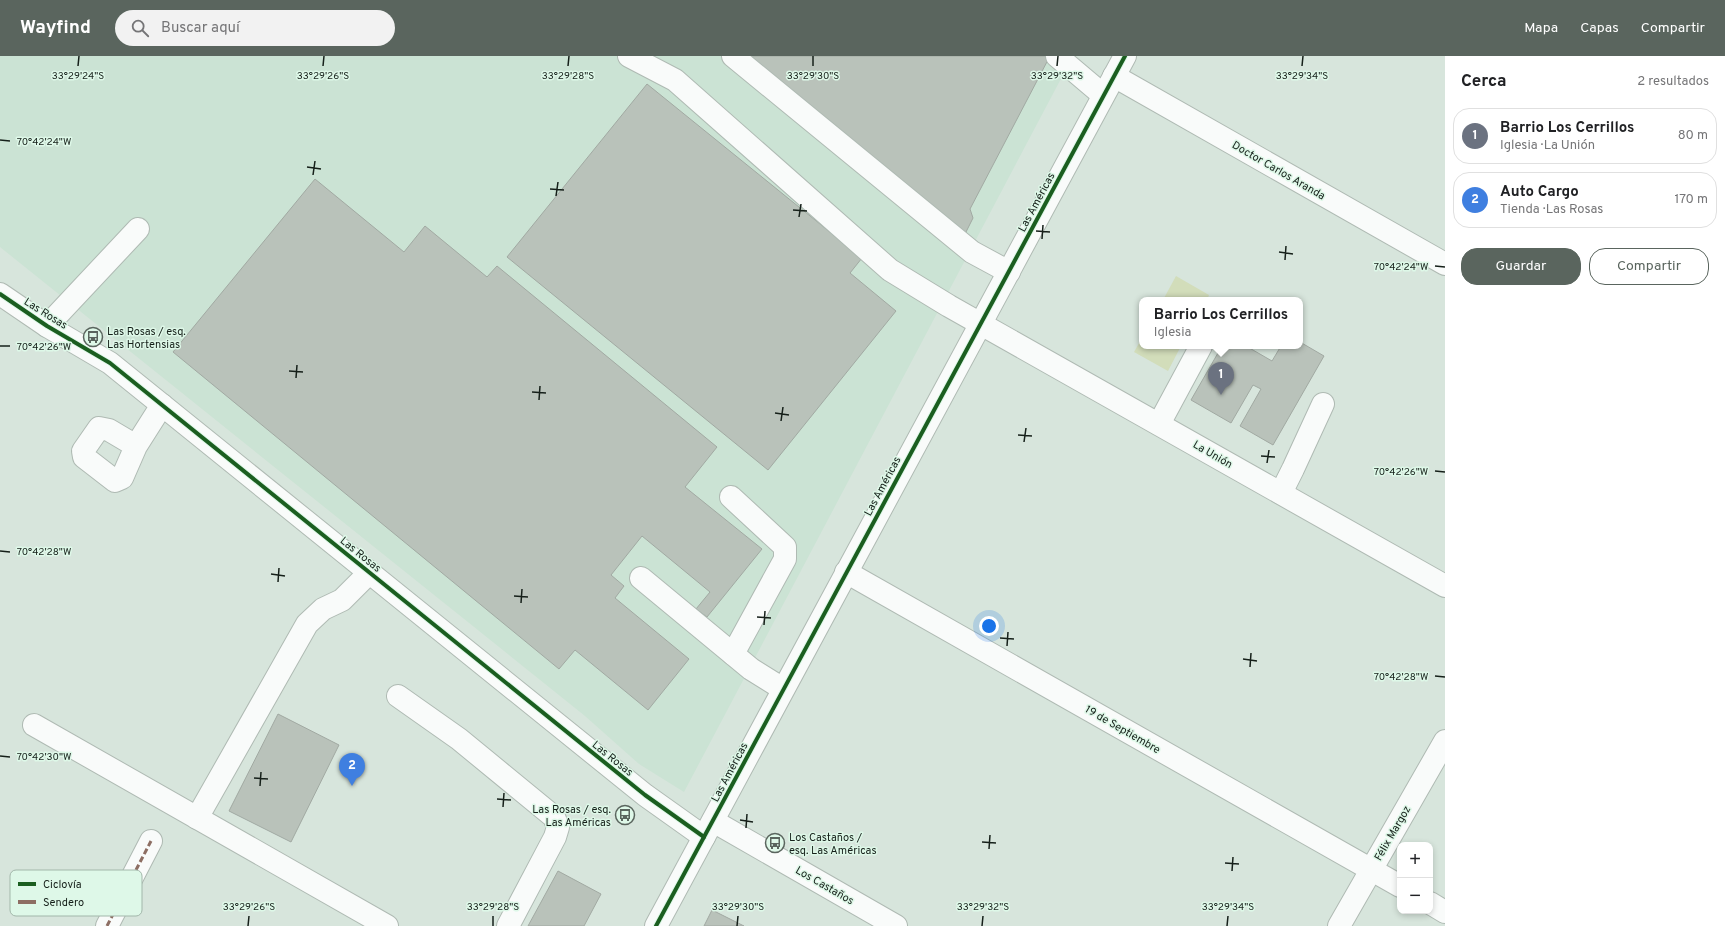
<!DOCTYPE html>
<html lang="es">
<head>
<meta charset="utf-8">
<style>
	:root { --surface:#fff; --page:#f2f2f2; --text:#202124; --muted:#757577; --line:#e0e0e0; --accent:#5a655e }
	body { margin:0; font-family:Overpass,sans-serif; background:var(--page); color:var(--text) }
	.controls { position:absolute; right:12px; bottom:12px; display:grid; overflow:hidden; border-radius:8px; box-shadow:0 2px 6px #0003 }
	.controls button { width:36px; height:36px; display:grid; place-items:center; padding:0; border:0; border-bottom:1px solid var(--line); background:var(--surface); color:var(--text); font:20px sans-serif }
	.you { position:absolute; left:989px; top:570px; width:14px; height:14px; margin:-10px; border:3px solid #fff; border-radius:50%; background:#1a73e8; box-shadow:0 0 0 6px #1a73e833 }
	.badge { display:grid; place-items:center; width:26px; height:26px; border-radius:50%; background:var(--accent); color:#fff; font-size:13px; font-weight:700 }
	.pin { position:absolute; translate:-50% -33px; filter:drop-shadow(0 1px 2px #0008) }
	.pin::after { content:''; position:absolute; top:21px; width:14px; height:12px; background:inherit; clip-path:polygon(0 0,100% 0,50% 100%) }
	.popup { position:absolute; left:1139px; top:241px; width:164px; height:52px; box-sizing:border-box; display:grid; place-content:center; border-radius:8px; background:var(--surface); filter:drop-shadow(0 1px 3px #0005); font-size:13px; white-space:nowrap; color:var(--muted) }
	.popup b { font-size:15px; color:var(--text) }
	.popup::after { content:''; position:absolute; left:50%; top:100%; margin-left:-8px; border:8px solid transparent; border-top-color:var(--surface) }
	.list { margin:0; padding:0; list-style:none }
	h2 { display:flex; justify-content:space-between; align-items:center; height:52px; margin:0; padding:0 16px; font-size:17px }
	h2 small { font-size:13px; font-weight:400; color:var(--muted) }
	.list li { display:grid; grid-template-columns:26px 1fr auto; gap:12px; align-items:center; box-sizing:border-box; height:56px; margin:0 8px 8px; padding:0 8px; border:1px solid var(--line); border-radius:16px }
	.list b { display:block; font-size:15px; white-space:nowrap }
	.list p { margin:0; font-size:13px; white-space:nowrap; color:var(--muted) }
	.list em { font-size:13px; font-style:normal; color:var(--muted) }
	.actions { display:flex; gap:8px; padding:12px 16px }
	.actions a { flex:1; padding:9px 0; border:1px solid var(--accent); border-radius:16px; text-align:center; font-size:14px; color:var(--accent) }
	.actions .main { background:var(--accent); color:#fff }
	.icon { flex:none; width:22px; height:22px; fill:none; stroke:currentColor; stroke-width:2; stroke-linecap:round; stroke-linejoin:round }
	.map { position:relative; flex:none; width:1445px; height:870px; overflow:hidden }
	header { display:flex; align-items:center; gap:24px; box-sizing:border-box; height:56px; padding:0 20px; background:var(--accent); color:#fff }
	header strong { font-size:19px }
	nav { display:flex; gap:22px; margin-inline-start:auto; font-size:14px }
	.search { width:280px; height:36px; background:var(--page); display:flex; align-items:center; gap:10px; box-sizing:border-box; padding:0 14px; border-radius:22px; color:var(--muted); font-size:15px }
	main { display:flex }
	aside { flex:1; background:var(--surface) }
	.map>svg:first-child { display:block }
</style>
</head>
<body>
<header>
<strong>Wayfind</strong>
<div class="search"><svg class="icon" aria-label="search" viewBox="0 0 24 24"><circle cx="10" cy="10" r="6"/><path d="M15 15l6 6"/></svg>Buscar aquí</div>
<nav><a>Mapa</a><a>Capas</a><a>Compartir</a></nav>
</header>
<main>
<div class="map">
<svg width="1445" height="870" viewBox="0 0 1445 870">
	<rect width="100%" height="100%" fill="#d7e5dc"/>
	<path fill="#cbe3d4" d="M0 0H1073L684 736 639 708 585 660 0 191Z"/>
	<g fill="#d2ddba">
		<path d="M1176 220 1209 239 1207 244H1163Z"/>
		<path d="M1142 282V290H1181L1168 315 1134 296Z"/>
	</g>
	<g fill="#b9c2ba" stroke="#a1a9a2">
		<path d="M741 0H1050L970 153 973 162 964 180Z"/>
		<path d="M647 28 862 202 850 217 896 255 768 414 507 201Z"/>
		<path d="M315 123 404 196 425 170 487 221 497 210 717 391 685 431 762 493 707 561 696 553 710 536 642 480 611 519 624 530 615 542 689 603 648 654 575 594 559 613 173 296Z"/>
		<path d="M1300 286 1324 300 1273 389 1240 370 1261 333 1253 329 1231 367 1191 344 1222 290H1246L1272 305 1281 290H1300Z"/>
		<path d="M278 658 339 689 291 786 229 755Z"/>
		<path d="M558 815 601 838 584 870H528Z"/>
		<path d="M712 854 744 870H704Z"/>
	</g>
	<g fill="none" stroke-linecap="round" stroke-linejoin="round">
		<defs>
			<g id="minor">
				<path d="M629 0 675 24 890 214 949 250 1445 530"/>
				<path d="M733 0 972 196 1009 216"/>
				<path d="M1057 0 1103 39"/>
				<path d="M1114 20 1445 208"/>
				<path d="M0 238 47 270 110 307 645 739 704 781"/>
				<path d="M47 270 138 173"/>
				<path d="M1159 368 1201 290"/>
				<path d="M136 390 109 374 99 372 83 395 84 401 115 425 122 422 136 390 162 349"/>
				<path d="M1281 437 1293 413 1323 348"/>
				<path d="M731 441 785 491V503L733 598"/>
				<path d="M846 516 1400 830"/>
				<path d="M641 522 751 613 783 633"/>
				<path d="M398 640 459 683 554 761 558 771 555 781 508 870"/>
				<path d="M34 669 387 870"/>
				<path d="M197 762 307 568 323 553 342 544 369 517"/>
				<path d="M713 765 896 870"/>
				<path d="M1430 847 1445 856"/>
				<path d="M107 870 151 785"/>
				<path d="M656 870 1125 0"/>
				<path d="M1339 870 1445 685"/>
			</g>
		</defs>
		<use href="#minor" stroke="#afbab3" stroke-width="24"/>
		<use href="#minor" stroke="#f9fbfa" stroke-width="22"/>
		<path stroke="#8d6e63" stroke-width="3" stroke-dasharray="6 3" stroke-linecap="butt" d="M107 870 151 785"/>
		<defs>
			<g id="cycleway">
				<path d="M0 238 47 270 110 307 645 739 704 781"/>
				<path d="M656 870 1125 0"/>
			</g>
		</defs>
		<use href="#cycleway" stroke="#def8e8" stroke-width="6"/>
		<use href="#cycleway" stroke="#1b5e20" stroke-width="4"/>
	</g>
	<path fill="none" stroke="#16201a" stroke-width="1.5" d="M78 10 79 0M323 10 324 0M568 10 569 0M813 10V0M1057 10 1058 0M1302 10 1303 0M0 84 10 85M307 111 321 113M313 119 315 105M550 133 564 134M556 140 558 126M793 154 807 155M799 161 801 148M1036 175 1050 176M1042 183 1043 169M1279 196 1293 198M1285 204 1286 190M1435 210 1445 211M0 290H10M289 315 303 316M296 322 297 309M532 336 546 337M539 344 540 330M775 357 789 359M781 365 783 351M1018 379 1032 380M1024 386 1026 372M1261 400 1275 401M1267 407 1269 394M1435 415 1445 416M0 495 10 496M271 518 285 520M278 526 279 512M514 540 528 541M521 547 522 533M757 561 771 562M764 569 765 555M1000 582 1014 583M1007 590 1008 576M1243 603 1257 605M1250 611 1251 597M1435 620 1445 621M0 700 10 701M254 722 268 723M260 730 261 716M497 743 511 744M503 751 504 737M740 764 753 766M746 772 747 758M982 786 996 787M989 793 990 779M1225 807 1239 808M1232 815 1233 801M248 870 249 860M493 870V860M737 870 738 860M982 870 983 860M1227 870 1228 860"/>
	<defs>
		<symbol id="bus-ring" viewBox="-11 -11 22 22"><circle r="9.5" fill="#def8e8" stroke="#5a655e" stroke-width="1.5"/><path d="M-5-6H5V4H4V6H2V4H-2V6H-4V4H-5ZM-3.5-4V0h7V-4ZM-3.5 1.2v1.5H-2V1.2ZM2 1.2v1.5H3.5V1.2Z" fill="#5a655e"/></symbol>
	</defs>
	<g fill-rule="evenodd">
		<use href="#bus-ring" x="82" y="270" width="22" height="22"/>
		<use href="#bus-ring" x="614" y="748" width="22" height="22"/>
		<use href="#bus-ring" x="764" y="776" width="22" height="22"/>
	</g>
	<g text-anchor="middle" stroke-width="3" stroke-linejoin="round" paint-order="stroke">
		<g font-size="11" fill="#16201a" stroke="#def8e8">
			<text transform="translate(1279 114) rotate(30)" y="4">Doctor Carlos Aranda</text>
			<text transform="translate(1036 146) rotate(-62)" y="4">Las Américas</text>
			<text transform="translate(46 257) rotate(32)" y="4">Las Rosas</text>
			<text transform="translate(1213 398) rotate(30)" y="4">La Unión</text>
			<text transform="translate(882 430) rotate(-62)" y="4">Las Américas</text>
			<text transform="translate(361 498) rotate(39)" y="4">Las Rosas</text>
			<text transform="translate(1123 673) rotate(30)" y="4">19 de Septiembre</text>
			<text transform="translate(613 702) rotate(39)" y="4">Las Rosas</text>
			<text transform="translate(729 716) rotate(-62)" y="4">Las Américas</text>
			<text transform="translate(1392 777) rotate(-60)" y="4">Félix Margoz</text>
			<text transform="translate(825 829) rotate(30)" y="4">Los Castaños</text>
		</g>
		<g font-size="11" fill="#16201a" stroke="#def8e8" text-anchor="start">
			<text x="107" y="279">Las Rosas / esq.<tspan x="107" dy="13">Las Hortensias</tspan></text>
			<text x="611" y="757" text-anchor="end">Las Rosas / esq.<tspan x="611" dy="13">Las Américas</tspan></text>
			<text x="789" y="785">Los Castaños /<tspan x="789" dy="13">esq. Las Américas</tspan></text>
		</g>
	</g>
	<rect x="10" y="814" width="132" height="46" rx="6" fill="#def8e8" stroke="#a2b7aa" stroke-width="1"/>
	<rect x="18" y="826" width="18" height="4" fill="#1b5e20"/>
	<rect x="18" y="844" width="18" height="4" fill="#8d6e63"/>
	<g font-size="11" fill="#16201a">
		<text x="43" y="832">Ciclovía</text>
		<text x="43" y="850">Sendero</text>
	</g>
	<g font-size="10" text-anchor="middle" fill="#16201a" stroke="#def8e8" stroke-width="3" stroke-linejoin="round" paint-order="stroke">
		<text x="78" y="23">33°29'24"S</text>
		<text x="323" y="23">33°29'26"S</text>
		<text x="568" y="23">33°29'28"S</text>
		<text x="813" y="23">33°29'30"S</text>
		<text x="1057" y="23">33°29'32"S</text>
		<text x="1302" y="23">33°29'34"S</text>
		<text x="44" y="89">70°42'24"W</text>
		<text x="1401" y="214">70°42'24"W</text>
		<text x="44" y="294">70°42'26"W</text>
		<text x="1401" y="419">70°42'26"W</text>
		<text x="44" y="499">70°42'28"W</text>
		<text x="1401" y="624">70°42'28"W</text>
		<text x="44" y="704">70°42'30"W</text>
		<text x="249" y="854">33°29'26"S</text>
		<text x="493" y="854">33°29'28"S</text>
		<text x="738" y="854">33°29'30"S</text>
		<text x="983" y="854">33°29'32"S</text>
		<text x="1228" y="854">33°29'34"S</text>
	</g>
</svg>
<div class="controls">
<button>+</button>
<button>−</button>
</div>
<div class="you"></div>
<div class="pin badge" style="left:1221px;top:339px;background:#6b7280">1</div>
<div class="popup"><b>Barrio Los Cerrillos</b>Iglesia</div>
<div class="pin badge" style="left:352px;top:730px;background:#3f7fe0">2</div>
</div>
<aside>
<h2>Cerca<small>2 resultados</small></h2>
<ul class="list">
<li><span class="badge" style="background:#6b7280">1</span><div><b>Barrio Los Cerrillos</b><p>Iglesia · La Unión</p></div><em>80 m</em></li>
<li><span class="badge" style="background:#3f7fe0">2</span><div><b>Auto Cargo</b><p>Tienda · Las Rosas</p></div><em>170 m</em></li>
</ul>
<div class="actions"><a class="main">Guardar</a><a>Compartir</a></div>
</aside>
</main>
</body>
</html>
